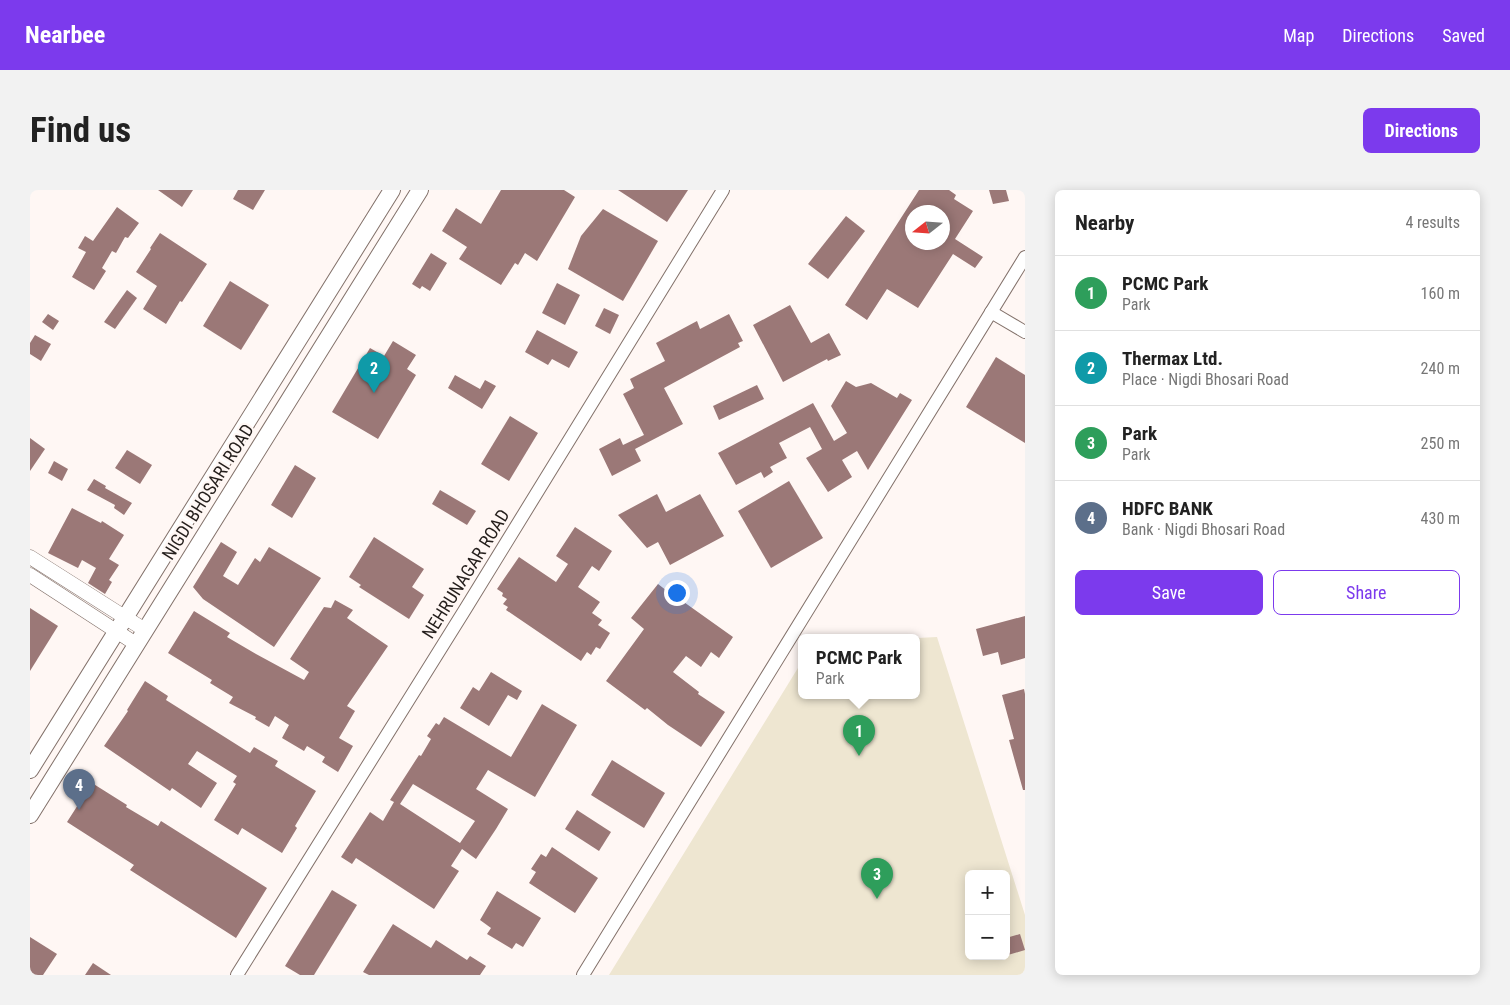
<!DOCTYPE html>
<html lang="en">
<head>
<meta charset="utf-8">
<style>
	:root { --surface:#fff; --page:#f2f2f2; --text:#222; --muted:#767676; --line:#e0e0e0; --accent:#7c3aed }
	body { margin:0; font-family:"Roboto Condensed",sans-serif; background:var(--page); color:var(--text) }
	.controls { position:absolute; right:15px; bottom:15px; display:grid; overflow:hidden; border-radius:8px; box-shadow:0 2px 12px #0003 }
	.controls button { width:45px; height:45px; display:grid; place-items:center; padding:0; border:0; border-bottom:1px solid var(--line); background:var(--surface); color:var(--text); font:25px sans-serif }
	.compass { position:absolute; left:875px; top:15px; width:45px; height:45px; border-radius:50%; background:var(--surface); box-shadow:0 2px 12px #0003; rotate:253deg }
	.you { position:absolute; left:646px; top:402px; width:18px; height:18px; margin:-12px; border:4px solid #fff; border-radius:50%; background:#1a73e8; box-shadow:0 0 0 8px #1a73e833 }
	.badge { display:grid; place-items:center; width:32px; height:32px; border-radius:50%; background:var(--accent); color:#fff; font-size:16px; font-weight:700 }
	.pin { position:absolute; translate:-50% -41px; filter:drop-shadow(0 1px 2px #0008) }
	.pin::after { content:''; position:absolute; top:26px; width:18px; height:15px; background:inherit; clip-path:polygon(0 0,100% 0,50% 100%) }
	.popup { position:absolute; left:768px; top:444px; width:122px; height:65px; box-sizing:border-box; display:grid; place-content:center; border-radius:8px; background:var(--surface); filter:drop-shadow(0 1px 4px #0005); font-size:16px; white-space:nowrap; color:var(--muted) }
	.popup b { font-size:19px; color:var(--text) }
	.popup::after { content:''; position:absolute; left:50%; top:100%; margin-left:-10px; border:10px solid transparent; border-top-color:var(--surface) }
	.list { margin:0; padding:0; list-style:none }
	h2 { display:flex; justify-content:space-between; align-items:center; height:65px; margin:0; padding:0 20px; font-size:21px }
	h2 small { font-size:16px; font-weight:400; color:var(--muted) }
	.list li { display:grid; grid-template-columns:32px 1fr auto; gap:15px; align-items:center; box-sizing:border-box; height:75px; padding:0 20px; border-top:1px solid var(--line) }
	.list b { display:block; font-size:19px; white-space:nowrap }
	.list p { margin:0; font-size:16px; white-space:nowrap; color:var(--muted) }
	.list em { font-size:16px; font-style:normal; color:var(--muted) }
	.actions { display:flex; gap:10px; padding:15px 20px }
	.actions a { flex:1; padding:11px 0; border:1px solid var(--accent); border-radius:8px; text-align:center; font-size:18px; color:var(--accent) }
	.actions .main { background:var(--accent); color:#fff }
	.map { position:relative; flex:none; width:995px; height:785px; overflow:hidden; border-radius:8px }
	header { display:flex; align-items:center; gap:30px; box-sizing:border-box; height:70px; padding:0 25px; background:var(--accent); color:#fff }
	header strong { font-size:24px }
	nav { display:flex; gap:28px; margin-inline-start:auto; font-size:18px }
	.intro { display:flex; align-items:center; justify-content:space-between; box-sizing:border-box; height:120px; padding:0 30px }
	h1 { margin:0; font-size:35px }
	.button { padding:12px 22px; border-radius:8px; background:var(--accent); color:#fff; font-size:18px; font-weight:700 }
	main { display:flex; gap:30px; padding:0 30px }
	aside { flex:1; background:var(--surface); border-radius:8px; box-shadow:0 2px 12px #0003 }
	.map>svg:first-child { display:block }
</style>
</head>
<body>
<header>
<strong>Nearbee</strong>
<nav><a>Map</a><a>Directions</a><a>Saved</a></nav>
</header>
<div class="intro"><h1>Find us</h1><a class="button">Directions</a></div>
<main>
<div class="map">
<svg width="995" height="785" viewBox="0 0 995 785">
	<rect width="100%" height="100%" fill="#fff7f4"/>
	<path fill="#eee6d1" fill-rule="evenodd" d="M907 447 995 725V785H579L771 473 772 505H886L887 448ZM939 684H976V766H939Z"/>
	<g fill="#9b7877" fill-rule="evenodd">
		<path d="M128 0H163L152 17Z"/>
		<path d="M208 0H235L223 20 203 9Z"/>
		<path d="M471 0H534L545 7 507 71 495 63 488 75 485 73 471 95 429 69 437 57 412 41 426 18 451 34Z"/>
		<path d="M588 0H658L637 32Z"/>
		<path d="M889 0H919L926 5 924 9 943 21 925 49 953 67 945 78 923 64 888 118 857 99 837 130 815 115ZM882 22H912V52H882Z"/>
		<path d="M959 0H976L979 11 963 14Z"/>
		<path d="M87 17 109 33 98 48 95 47 86 63 82 61 72 78 76 81 64 100 42 87 56 62 48 58 55 46 63 51Z"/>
		<path d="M573 19 628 51 593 111 538 79 551 46Z"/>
		<path d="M816 26 835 41 798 89 778 74Z"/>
		<path d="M130 43 177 74 152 112 150 111 136 134 113 119 127 96 106 82 121 59 120 58Z"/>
		<path d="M401 63 417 73 400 101 392 96 390 99 382 94Z"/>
		<path d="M200 91 239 115 211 160 173 136Z"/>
		<path d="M527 93 550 105 535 135 512 123Z"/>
		<path d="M97 100 107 108 85 139 74 132Z"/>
		<path d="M760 115 781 153 799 143 811 165 798 171 797 169 753 192 723 135Z"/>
		<path d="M574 118 589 125 580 144 565 136Z"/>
		<path d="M18 124 29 131 23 140 12 132Z"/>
		<path d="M699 124 713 151 708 153 710 157 634 198 653 234 605 259 611 271 582 286 569 259 590 248 593 255 614 245 593 204 604 198 600 189 635 171 626 153 667 131 670 139Z"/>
		<path d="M507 140 548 162 539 178 522 169 518 175 495 162Z"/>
		<path d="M5 145 21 154 11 171 0 164V153Z"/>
		<path d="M363 151 386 165 377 179 386 185 348 249 302 222 340 158 354 166Z"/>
		<path d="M966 167 995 185V253L936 217Z"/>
		<path d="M425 185 450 199 455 190 466 196 452 219 418 198Z"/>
		<path d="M816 191 826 197 841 193 867 208 870 203 882 210 838 280 827 261 812 270 822 287 798 302 776 268 792 259 780 237 749 253 757 268 740 277 743 282 734 288 731 282 706 295 688 263 783 213 804 251 817 243 801 216Z"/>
		<path d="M727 195 734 209 689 230 683 216Z"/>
		<path d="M480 226 508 243 479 291 451 274Z"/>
		<path d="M0 248 15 259 0 281Z"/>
		<path d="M97 260 122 275 110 294 85 278Z"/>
		<path d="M24 271 38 279 32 291 18 283Z"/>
		<path d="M265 275 286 288 262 328 241 315Z"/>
		<path d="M64 289 76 296 75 298 102 313 94 325 84 318 85 315 57 300Z"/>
		<path d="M759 291 793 348 741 378 708 321Z"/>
		<path d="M410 300 446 321 437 335 402 314Z"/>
		<path d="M627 304 636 322 670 304 694 346 640 375 628 352 617 358 588 325Z"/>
		<path d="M42 318 71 333 72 331 94 345 79 369 89 375 79 390 82 392 75 404 58 393 66 378 52 370 48 378 18 363Z"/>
		<path d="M545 337 582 361 569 381 562 376 548 397 570 412 562 423 572 430 568 435 580 443 570 459 566 457 561 465 557 462 551 471 476 420 478 417 473 414 477 409 472 406 473 403 467 399 489 367 526 392 538 374 526 366Z"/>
		<path d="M344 347 394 379 382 397 394 405 379 429 329 397 331 395 319 387Z"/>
		<path d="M191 352 207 362 193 386 208 395 225 368 230 372 239 357 291 388 244 457 173 409 163 397Z"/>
		<path d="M628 394 650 411 651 410 703 447 689 468 681 462 671 477 656 466 643 482 669 502 668 504 695 522 671 557 638 535 617 518 615 520 576 491 614 439 601 428Z"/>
		<path d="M305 410 323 420 317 428 358 456 317 516 325 521 309 548 323 556 308 582 292 572 295 567 277 556 274 561 252 548 259 535 245 526 239 537 225 529 226 527 199 513 203 507 180 493 182 490 138 463 164 421 200 443 197 447 226 464 274 490 279 482 260 469 294 417 301 418Z"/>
		<path d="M0 418 28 436 0 481Z"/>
		<path d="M995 426V468L971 475 968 462 953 466 946 439Z"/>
		<path d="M461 482 492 501 487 510 478 505 459 536 430 518 443 497 449 501Z"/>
		<path d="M115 491 138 506 136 510 220 563 224 557 248 571 245 576 286 601 265 636 267 638 252 663 212 638 208 645 184 630 206 594 203 592 207 586 167 561 158 574 187 593 171 618 142 598 140 601 74 556 98 521 97 520Z"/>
		<path d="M994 499 995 504V600H993L979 550 984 549 972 505Z"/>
		<path d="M512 514 547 535 505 607 458 580 446 599 478 619 466 639 446 669 432 659 421 676 429 681 404 719 326 668 322 674 311 667 340 622 353 631 364 612 360 610 389 565 391 566 401 549 397 546 406 533 409 535 414 527 481 567ZM383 594 445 631 430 653 370 614Z"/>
		<path d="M582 570 635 603 614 638 561 605Z"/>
		<path d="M62 593 97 615 96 617 128 636 131 631 237 698 206 748 100 680 104 675 37 632Z"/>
		<path d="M547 620 581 642 569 661 535 639Z"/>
		<path d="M522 657 568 688 545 723 499 693 506 682 501 679 511 664 516 667Z"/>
		<path d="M302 700 327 715 284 785H270L255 776Z"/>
		<path d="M467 701 511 728 493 757 486 753 482 759 457 744 461 738 450 730Z"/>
		<path d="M363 734 401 758 406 750 437 770 440 766 456 776 450 785H339L333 782Z"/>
		<path d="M990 744 995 760 978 765 976 748Z"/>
		<path d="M0 747 27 764 13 785H0Z"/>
		<path d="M63 773 81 785H55Z"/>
	</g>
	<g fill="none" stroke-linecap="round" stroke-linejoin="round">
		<defs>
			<g id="tertiary">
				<path d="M961 122 995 142"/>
				<path d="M207 785 436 418 693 0"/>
				<path d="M553 785 995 67"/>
			</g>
			<g id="secondary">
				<path d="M0 367 115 440"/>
				<path d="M0 385 106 454"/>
			</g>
			<g id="primary">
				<path d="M0 580 362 0"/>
				<path d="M0 625 390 0"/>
			</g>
		</defs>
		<use href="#tertiary" stroke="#83726b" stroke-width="14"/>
		<use href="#secondary" stroke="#83726b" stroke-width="15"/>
		<use href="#primary" stroke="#83726b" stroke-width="18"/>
		<use href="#tertiary" stroke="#fff" stroke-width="12"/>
		<use href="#secondary" stroke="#fff" stroke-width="14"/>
		<use href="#primary" stroke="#fff" stroke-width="16"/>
	</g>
	<g text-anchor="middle" stroke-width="4.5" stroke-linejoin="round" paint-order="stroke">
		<g font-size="18" fill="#241e1b" stroke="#fff7f4">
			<text transform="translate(178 302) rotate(-58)" y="6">NIGDI BHOSARI ROAD</text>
			<text transform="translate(436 384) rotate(-58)" y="6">NEHRUNAGAR ROAD</text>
		</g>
	</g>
</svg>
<div class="controls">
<button>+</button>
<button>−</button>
</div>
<svg class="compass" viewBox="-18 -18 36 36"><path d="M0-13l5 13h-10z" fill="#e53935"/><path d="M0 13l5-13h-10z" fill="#767676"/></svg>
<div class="you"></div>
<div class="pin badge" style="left:829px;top:566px;background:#2e9e5b">1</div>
<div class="popup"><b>PCMC Park</b>Park</div>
<div class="pin badge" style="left:344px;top:203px;background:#0f9aa8">2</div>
<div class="pin badge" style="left:847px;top:709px;background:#2e9e5b">3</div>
<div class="pin badge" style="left:49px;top:620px;background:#5c6f8a">4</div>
</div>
<aside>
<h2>Nearby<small>4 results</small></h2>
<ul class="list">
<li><span class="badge" style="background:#2e9e5b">1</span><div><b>PCMC Park</b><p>Park</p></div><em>160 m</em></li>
<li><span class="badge" style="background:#0f9aa8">2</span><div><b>Thermax Ltd.</b><p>Place · Nigdi Bhosari Road</p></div><em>240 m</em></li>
<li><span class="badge" style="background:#2e9e5b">3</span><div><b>Park</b><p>Park</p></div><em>250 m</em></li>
<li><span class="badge" style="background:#5c6f8a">4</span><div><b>HDFC BANK</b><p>Bank · Nigdi Bhosari Road</p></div><em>430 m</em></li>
</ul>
<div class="actions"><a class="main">Save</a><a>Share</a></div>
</aside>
</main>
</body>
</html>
